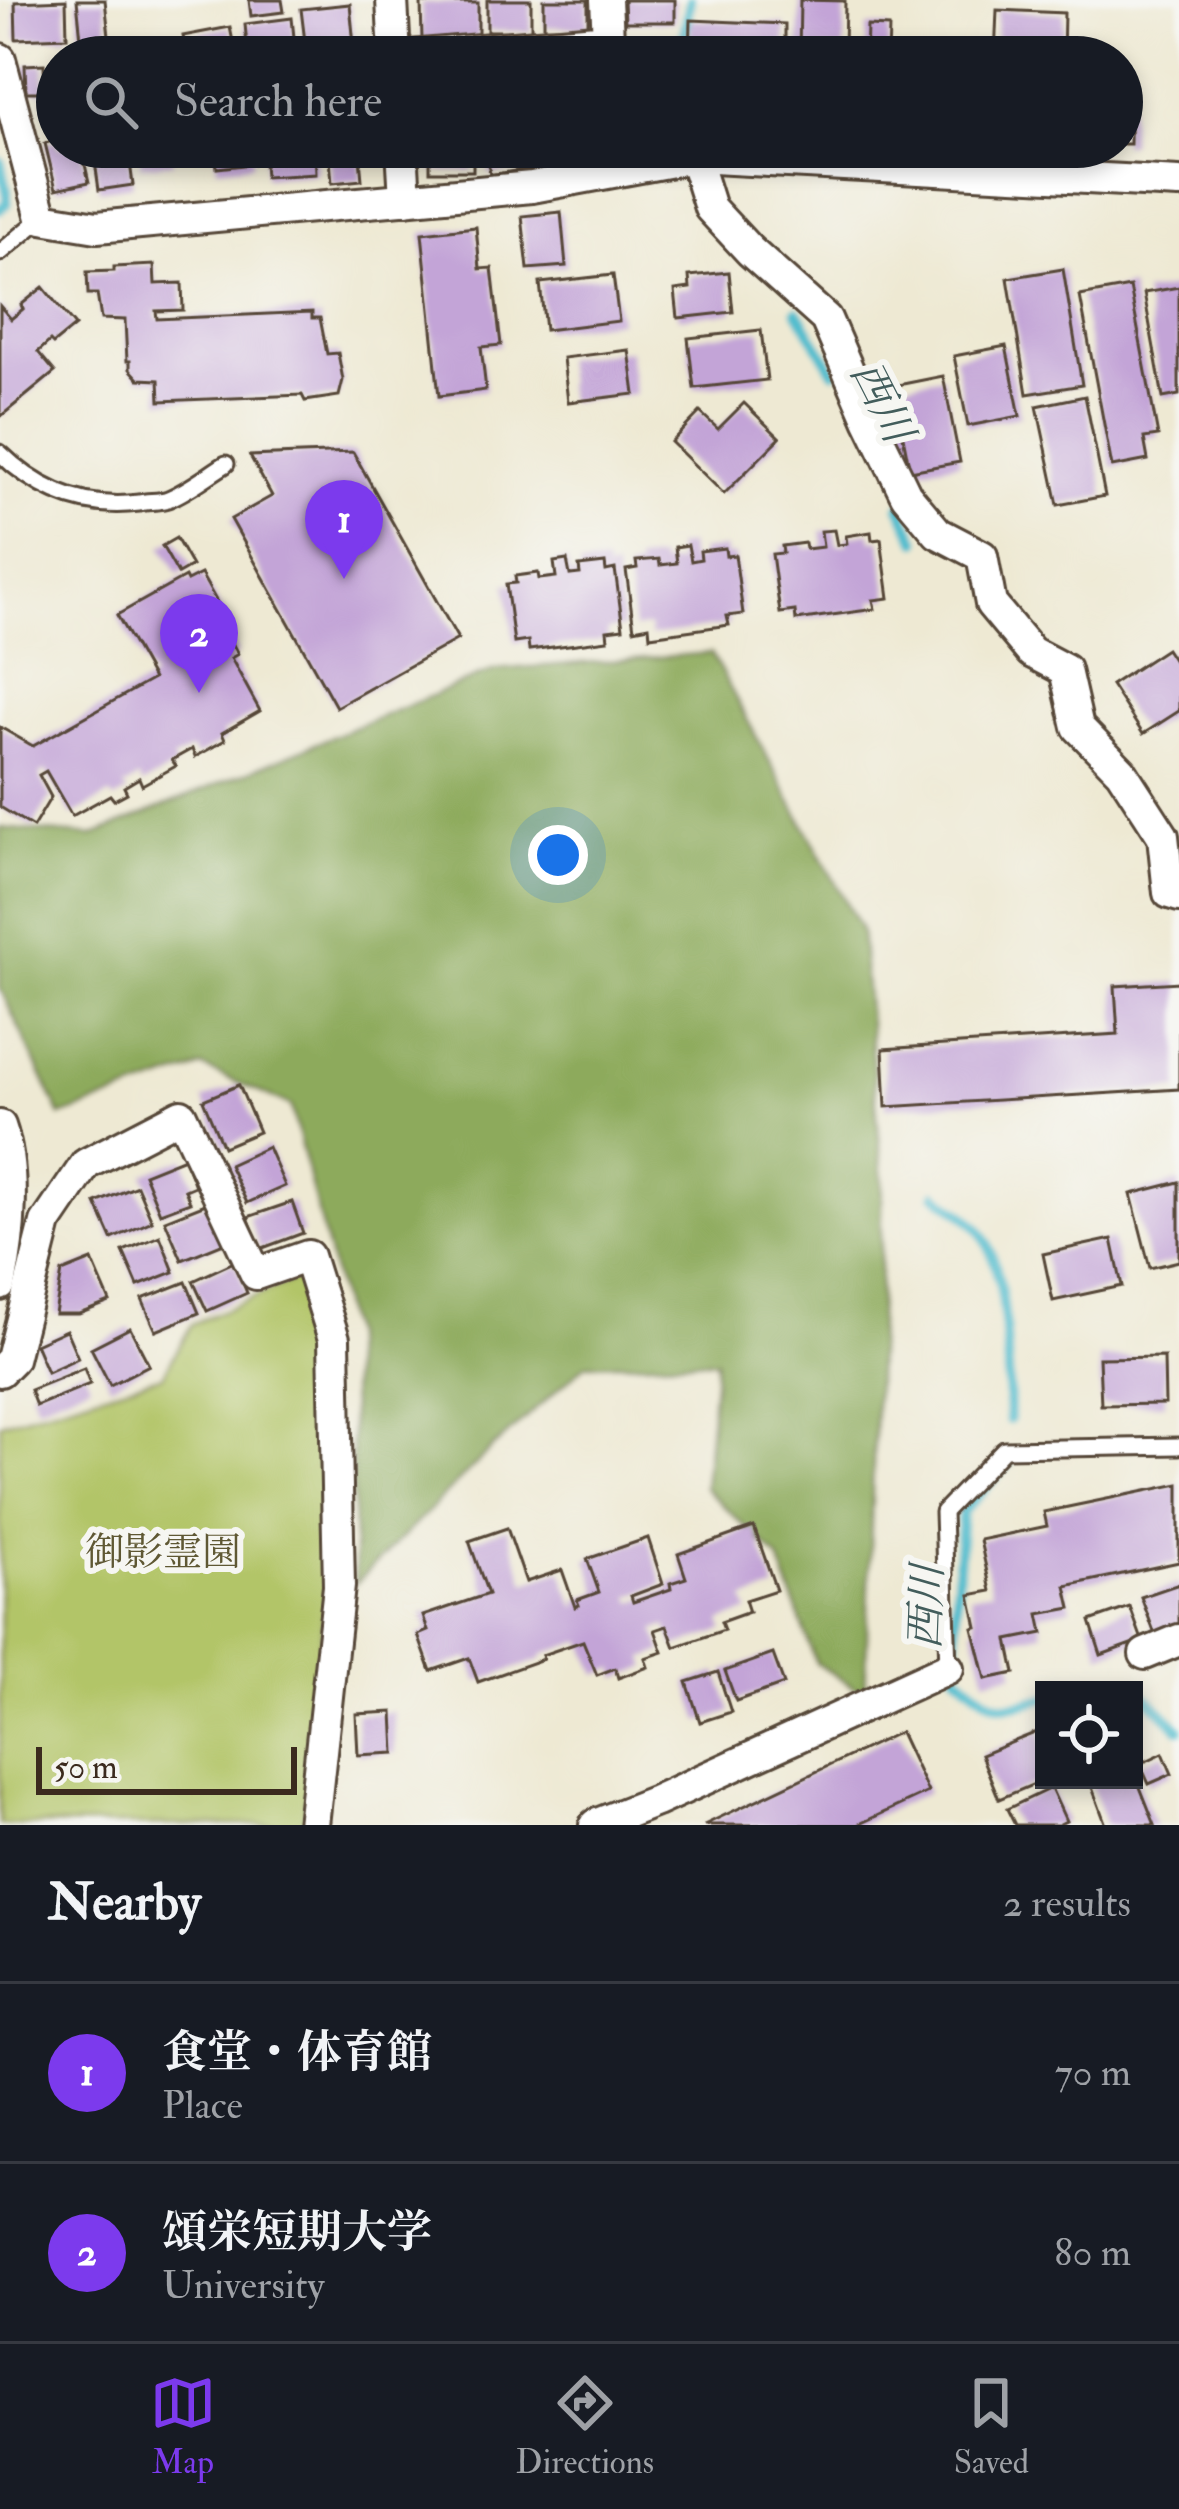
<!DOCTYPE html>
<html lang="en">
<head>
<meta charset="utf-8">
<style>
	:root { --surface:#171b24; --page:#20242c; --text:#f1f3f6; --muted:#9ea1a6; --line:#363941; --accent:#7c3aed }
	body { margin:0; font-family:"IM FELL Double Pica","Noto Serif JP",serif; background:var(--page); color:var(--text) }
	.controls { position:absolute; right:36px; bottom:36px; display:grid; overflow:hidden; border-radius:0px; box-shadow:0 6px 18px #0003 }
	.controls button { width:108px; height:108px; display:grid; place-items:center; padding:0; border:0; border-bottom:3px solid var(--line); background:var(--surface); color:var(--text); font:60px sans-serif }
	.scale { position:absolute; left:36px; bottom:30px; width:261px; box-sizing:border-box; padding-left:12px; border:6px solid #3b2a1e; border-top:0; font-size:33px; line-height:42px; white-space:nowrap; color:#3b2a1e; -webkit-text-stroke:9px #f6f6f2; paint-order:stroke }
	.you { position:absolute; left:558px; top:855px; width:42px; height:42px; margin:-30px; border:9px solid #fff; border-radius:50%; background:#1a73e8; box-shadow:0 0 0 18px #1a73e833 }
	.badge { display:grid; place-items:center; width:78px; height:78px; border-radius:50%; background:var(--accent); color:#fff; font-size:39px; font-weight:700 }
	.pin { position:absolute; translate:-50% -99px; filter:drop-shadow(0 3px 6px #0008) }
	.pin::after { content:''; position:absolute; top:63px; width:42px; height:36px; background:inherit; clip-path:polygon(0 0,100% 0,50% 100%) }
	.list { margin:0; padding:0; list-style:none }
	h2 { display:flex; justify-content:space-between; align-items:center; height:156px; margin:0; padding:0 48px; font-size:51px }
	h2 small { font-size:39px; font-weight:400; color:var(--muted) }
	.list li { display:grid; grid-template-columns:78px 1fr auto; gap:36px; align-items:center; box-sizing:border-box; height:180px; padding:0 48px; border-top:3px solid var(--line) }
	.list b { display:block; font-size:45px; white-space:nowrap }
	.list p { margin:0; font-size:39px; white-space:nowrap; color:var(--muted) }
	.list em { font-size:39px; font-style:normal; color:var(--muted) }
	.icon { flex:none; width:66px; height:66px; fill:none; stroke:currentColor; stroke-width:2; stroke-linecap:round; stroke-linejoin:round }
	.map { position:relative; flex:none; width:1179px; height:1825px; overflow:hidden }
	.search { position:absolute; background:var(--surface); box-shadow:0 6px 18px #0003; left:36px; right:36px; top:36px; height:132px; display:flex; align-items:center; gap:30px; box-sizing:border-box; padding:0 42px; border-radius:66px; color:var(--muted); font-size:45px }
	.sheet { height:516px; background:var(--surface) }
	nav { display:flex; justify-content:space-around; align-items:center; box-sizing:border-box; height:168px; border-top:3px solid var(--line); background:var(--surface); font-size:33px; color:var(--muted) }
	nav a { display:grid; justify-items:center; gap:6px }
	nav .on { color:var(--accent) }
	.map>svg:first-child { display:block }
</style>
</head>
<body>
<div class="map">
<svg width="1179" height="1825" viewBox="0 0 1179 1825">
	<rect width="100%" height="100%" fill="#f6f6f2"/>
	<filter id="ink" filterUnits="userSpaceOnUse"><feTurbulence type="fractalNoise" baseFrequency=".00833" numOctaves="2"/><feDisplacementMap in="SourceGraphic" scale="24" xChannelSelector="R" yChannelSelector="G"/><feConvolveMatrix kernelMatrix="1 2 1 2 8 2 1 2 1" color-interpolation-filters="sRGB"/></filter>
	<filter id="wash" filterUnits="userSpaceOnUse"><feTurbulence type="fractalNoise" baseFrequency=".004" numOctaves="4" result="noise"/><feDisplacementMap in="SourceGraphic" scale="48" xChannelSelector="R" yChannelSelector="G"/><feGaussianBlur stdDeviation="2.7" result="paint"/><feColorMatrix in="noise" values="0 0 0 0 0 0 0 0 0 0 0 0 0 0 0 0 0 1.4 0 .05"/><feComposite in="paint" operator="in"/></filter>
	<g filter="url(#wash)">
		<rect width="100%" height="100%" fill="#eee9d3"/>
		<path fill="#b2c568" stroke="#767843" stroke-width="3" d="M303 1276 321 1352 326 1586 303 1825H0V1423L163 1375 192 1324Z"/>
		<path fill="#8daa5c" stroke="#646a3d" stroke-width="3" d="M711 653 861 930 883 1182 865 1694 816 1663 779 1559 704 1487 716 1360 586 1364 488 1452 355 1584 349 1336 291 1106 202 1067 61 1116 0 988V828L92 836 494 670Z"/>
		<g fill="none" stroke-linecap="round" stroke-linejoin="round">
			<g stroke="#52bdce" stroke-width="10">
				<path d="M680 57 690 0"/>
				<path d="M0 161 7 190V203L0 209"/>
				<path d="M797 311 834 372"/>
				<path d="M900 507 917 541"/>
				<path d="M936 1194C950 1205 970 1217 980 1231 1009 1272 1008 1371 1009 1420"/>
				<path d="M1009 1463 962 1512 956 1594V1673C993 1703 995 1714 1044 1698"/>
				<path d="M1069 1690C1089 1684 1113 1681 1133 1690"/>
				<path d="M1134 1691 1149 1699 1179 1729"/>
			</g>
		</g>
		<g id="blocks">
			<g fill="#c3a4d7">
				<path d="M66 0 67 37 16 39 15 2Z"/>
				<path d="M77 0H105L109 36 81 39Z"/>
				<path d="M249 0H282L284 12 251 16Z"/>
				<rect x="487" y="0" width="44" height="31"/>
				<rect x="544" y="0" width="44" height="27"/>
				<path d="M624 0H675V22H625Z"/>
				<path d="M800 0 845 1 844 49H820V57H799Z"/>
				<path d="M421 3H478V38L422 39Z"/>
				<path d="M350 4 354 45 306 50 301 9Z"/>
				<path d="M997 10 1064 13 1063 57H995Z"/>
				<path d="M292 18 296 57H248L245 24Z"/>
				<path d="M691 20 785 24V57H690Z"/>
				<path d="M867 26 889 27 888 57H866Z"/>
				<path d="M230 27 236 57H187L183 36Z"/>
				<path d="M172 40 174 57H133L131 45Z"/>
				<path d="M44 64 45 92H26L25 65Z"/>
				<path d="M1122 70H1131L1130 144H1122Z"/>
				<path d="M57 140V147H81L89 182 56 189 45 143Z"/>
				<path d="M93 147H128L133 185 99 190Z"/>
				<path d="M139 147H172L173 163 141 166Z"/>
				<path d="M215 147H251L253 164 217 168Z"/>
				<path d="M263 147H315L316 174 265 177Z"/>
				<path d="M329 147H359L362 180 332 183Z"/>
				<rect x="430" y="147" width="43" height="24"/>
				<path d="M486 147H547L550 165 490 175Z"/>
				<path d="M561 212 566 266 528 269 522 216Z"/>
				<path d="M476 227 480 269 492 268 501 345 481 347 486 390 439 396 422 233Z"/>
				<path d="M154 265 155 284 182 283 183 310 156 311 157 319 312 312V318H320L327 354 338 353 343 380 339 396 305 401 302 395 160 401 159 380 139 379 130 369V361H127L125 320 101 319 97 294H88L87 272 114 271V267Z"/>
				<path d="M1063 269 1082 385 1027 394 1008 278Z"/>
				<path d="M729 272 733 312 678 318 675 290 690 288 689 276Z"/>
				<path d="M613 275 619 321 545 330 540 283Z"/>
				<path d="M43 287 75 326 53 344 50 341 38 352 55 372 0 417V306L11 319 23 309 21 305Z"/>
				<path d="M1130 287 1158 436 1144 438 1148 460 1112 467 1080 296Z"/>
				<path d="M1179 287V395L1163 398 1144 293Z"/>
				<path d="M761 330 767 380 694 388 688 338Z"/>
				<path d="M1006 346 1020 416 968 426 954 356Z"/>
				<path d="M629 350 635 394 568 402 563 358Z"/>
				<path d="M943 376 960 462 910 471 893 386Z"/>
				<path d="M1085 396 1105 496 1058 505 1037 406Z"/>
				<path d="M744 403 780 438 724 494 671 442 700 412 718 429Z"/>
				<path d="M353 452 458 639 336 707 231 519 272 496 250 456Z"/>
				<path d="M834 530 837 545 847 544 846 536 871 532 872 540 881 539 889 598 873 600 875 609 796 620 795 611 780 613 772 554 783 553 782 546 805 543 806 549 823 547 821 531Z"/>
				<path d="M176 538 192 566 178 574 162 546Z"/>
				<path d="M688 545 691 561 701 559 700 551 725 548 726 556 735 555 743 614 727 616 729 625 650 636 649 626 634 629 626 570 637 568 636 561 659 559 660 565 677 563 675 547Z"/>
				<path d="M567 560 570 575 580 574 579 566 605 563 606 571 615 569 623 628 607 630 608 640 529 650 528 641 514 643 506 584 516 583 515 576 538 573 539 579 556 577 554 562Z"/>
				<path d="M201 574 227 620 221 623 238 654 231 658 260 711 222 733 225 740 195 757 192 749 172 760 176 766 142 785 139 778 124 787 127 793 114 800 110 795 72 816 46 771 39 775 51 797 33 827 0 807V727L33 746 153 679 117 615 185 577 187 581Z"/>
				<path d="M1166 649 1179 669V711L1143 734 1111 685Z"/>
				<path d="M1179 982V1089L886 1107 883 1049 1118 1034 1115 986Z"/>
				<path d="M239 1085 259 1132 223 1147 203 1100Z"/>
				<path d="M268 1147 285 1186 247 1203 229 1165Z"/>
				<path d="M184 1158 195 1186 185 1190 190 1202 160 1213 144 1174Z"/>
				<path d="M1179 1182V1261L1150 1268 1131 1194Z"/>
				<path d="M137 1186 152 1221 112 1239 96 1203Z"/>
				<path d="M292 1202 303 1233 260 1249 248 1217Z"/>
				<path d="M208 1203 224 1243 182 1260 165 1220Z"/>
				<path d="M160 1236 174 1272 138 1286 123 1251Z"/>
				<path d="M1112 1239 1122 1286 1053 1301 1043 1254Z"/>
				<path d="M92 1260 110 1302 79 1314H55L62 1272Z"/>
				<path d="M234 1262 247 1293 207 1311 193 1281Z"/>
				<path d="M186 1282 199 1313 156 1331 142 1299Z"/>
				<path d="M130 1328 149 1365 110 1385 91 1348Z"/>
				<path d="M66 1330 78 1358 47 1372 35 1344Z"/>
				<path d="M1164 1357 1165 1404 1101 1405 1099 1358Z"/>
				<path d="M84 1368 90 1384 36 1406 30 1390Z"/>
				<path d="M1179 1484V1562L1066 1586 1071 1608 1039 1614 1043 1633 1008 1640 1015 1673 986 1679 973 1628 977 1627 970 1595 991 1591 980 1540 1047 1526 1044 1512Z"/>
				<path d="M754 1527 776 1590 745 1600 749 1612 721 1622 724 1630 675 1647 667 1626 655 1630 663 1652 645 1658 648 1667 618 1678 615 1668 597 1675 583 1641 542 1655 543 1659 478 1682 469 1658 431 1671 418 1635 428 1631 423 1616 488 1594 469 1541 507 1528 526 1582 562 1570 575 1607 579 1605 577 1600 599 1592 587 1559 648 1538 663 1584 631 1596 633 1602 671 1589 670 1583 686 1578 678 1554Z"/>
				<path d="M1179 1584V1629L1156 1637 1141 1597Z"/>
				<path d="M1130 1607 1142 1640 1101 1655 1090 1621Z"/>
				<path d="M773 1654 784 1684 736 1701 725 1671Z"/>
				<path d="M718 1672 731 1712 700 1722 687 1682Z"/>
				<path d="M393 1712 395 1753 358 1755 356 1714Z"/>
				<path d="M1042 1730 1044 1780 999 1799 981 1755Z"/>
				<path d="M900 1732 928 1792 857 1825H704Z"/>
				<path d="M1163 1753 1172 1774 1149 1784 1140 1764Z"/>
				<path d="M1134 1772 1155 1825H1106L1090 1782 1134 1780Z"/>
				<path d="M1051 1788 1066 1821 1058 1825H1015L1007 1809Z"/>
			</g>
		</g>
	</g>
	<g filter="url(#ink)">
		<use href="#blocks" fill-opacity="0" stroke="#564739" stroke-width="3"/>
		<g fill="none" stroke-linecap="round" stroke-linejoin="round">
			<defs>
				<g id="service">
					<path d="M0 253 42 218"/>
					<path d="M0 453C39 491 84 510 139 503 148 501 160 502 168 499 188 491 208 475 226 464"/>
					<path d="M948 1668 943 1512 1004 1449 1179 1446"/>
				</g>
				<g id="minor">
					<path d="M392 0 395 57"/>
					<path d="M398 57 608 39 606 0"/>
					<path d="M0 59 42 218 97 227 532 187 694 157 710 208 750 251 826 319 870 421 906 495 938 533 982 556 991 604 1031 652 1065 670 1078 727 1121 771 1163 836 1169 893 1179 896"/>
					<path d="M402 147 405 199"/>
					<path d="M694 157 1179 183"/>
					<path d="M0 1126C16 1172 10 1237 0 1285"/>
					<path d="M0 1371 12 1359 46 1223 86 1164 181 1115 256 1274 308 1256 334 1339 339 1586 313 1825"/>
					<path d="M1145 1654 1179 1640"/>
					<path d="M595 1825 656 1801 948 1668"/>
				</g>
			</defs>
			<use href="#service" stroke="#564739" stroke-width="21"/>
			<use href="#minor" stroke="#564739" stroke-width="36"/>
			<use href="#service" stroke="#fff" stroke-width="15"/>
			<use href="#minor" stroke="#fff" stroke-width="30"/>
		</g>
	</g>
	<g text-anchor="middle" stroke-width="12" stroke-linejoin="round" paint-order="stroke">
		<g font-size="39" fill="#5f5834" stroke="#f6f6f2">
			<text x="163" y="1565">御影霊園</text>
		</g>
		<g font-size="42" font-style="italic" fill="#435d5c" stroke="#f6f6f2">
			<text transform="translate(883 401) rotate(63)" y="15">西川</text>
			<text transform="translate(925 1607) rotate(-88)" y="15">西川</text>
		</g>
	</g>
</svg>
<div class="controls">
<button><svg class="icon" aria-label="locate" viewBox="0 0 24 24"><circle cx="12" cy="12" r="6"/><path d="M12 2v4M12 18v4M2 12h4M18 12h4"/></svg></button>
</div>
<div class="scale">50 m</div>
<div class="you"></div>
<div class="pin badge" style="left:344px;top:579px">1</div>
<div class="pin badge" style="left:199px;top:693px">2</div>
<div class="search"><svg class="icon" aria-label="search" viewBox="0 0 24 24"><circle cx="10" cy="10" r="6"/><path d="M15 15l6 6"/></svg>Search here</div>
</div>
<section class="sheet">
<h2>Nearby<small>2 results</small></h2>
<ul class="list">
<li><span class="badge">1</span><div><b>食堂・体育館</b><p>Place</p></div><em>70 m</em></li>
<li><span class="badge">2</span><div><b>頌栄短期大学</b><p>University</p></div><em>80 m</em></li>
</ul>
</section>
<nav>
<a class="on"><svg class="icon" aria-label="map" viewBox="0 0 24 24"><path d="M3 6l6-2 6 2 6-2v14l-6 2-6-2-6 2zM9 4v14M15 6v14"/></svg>Map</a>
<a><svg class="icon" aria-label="directions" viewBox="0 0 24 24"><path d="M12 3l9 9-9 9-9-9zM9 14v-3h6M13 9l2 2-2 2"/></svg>Directions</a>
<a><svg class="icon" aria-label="saved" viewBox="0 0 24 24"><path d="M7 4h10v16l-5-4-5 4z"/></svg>Saved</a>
</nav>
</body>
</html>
